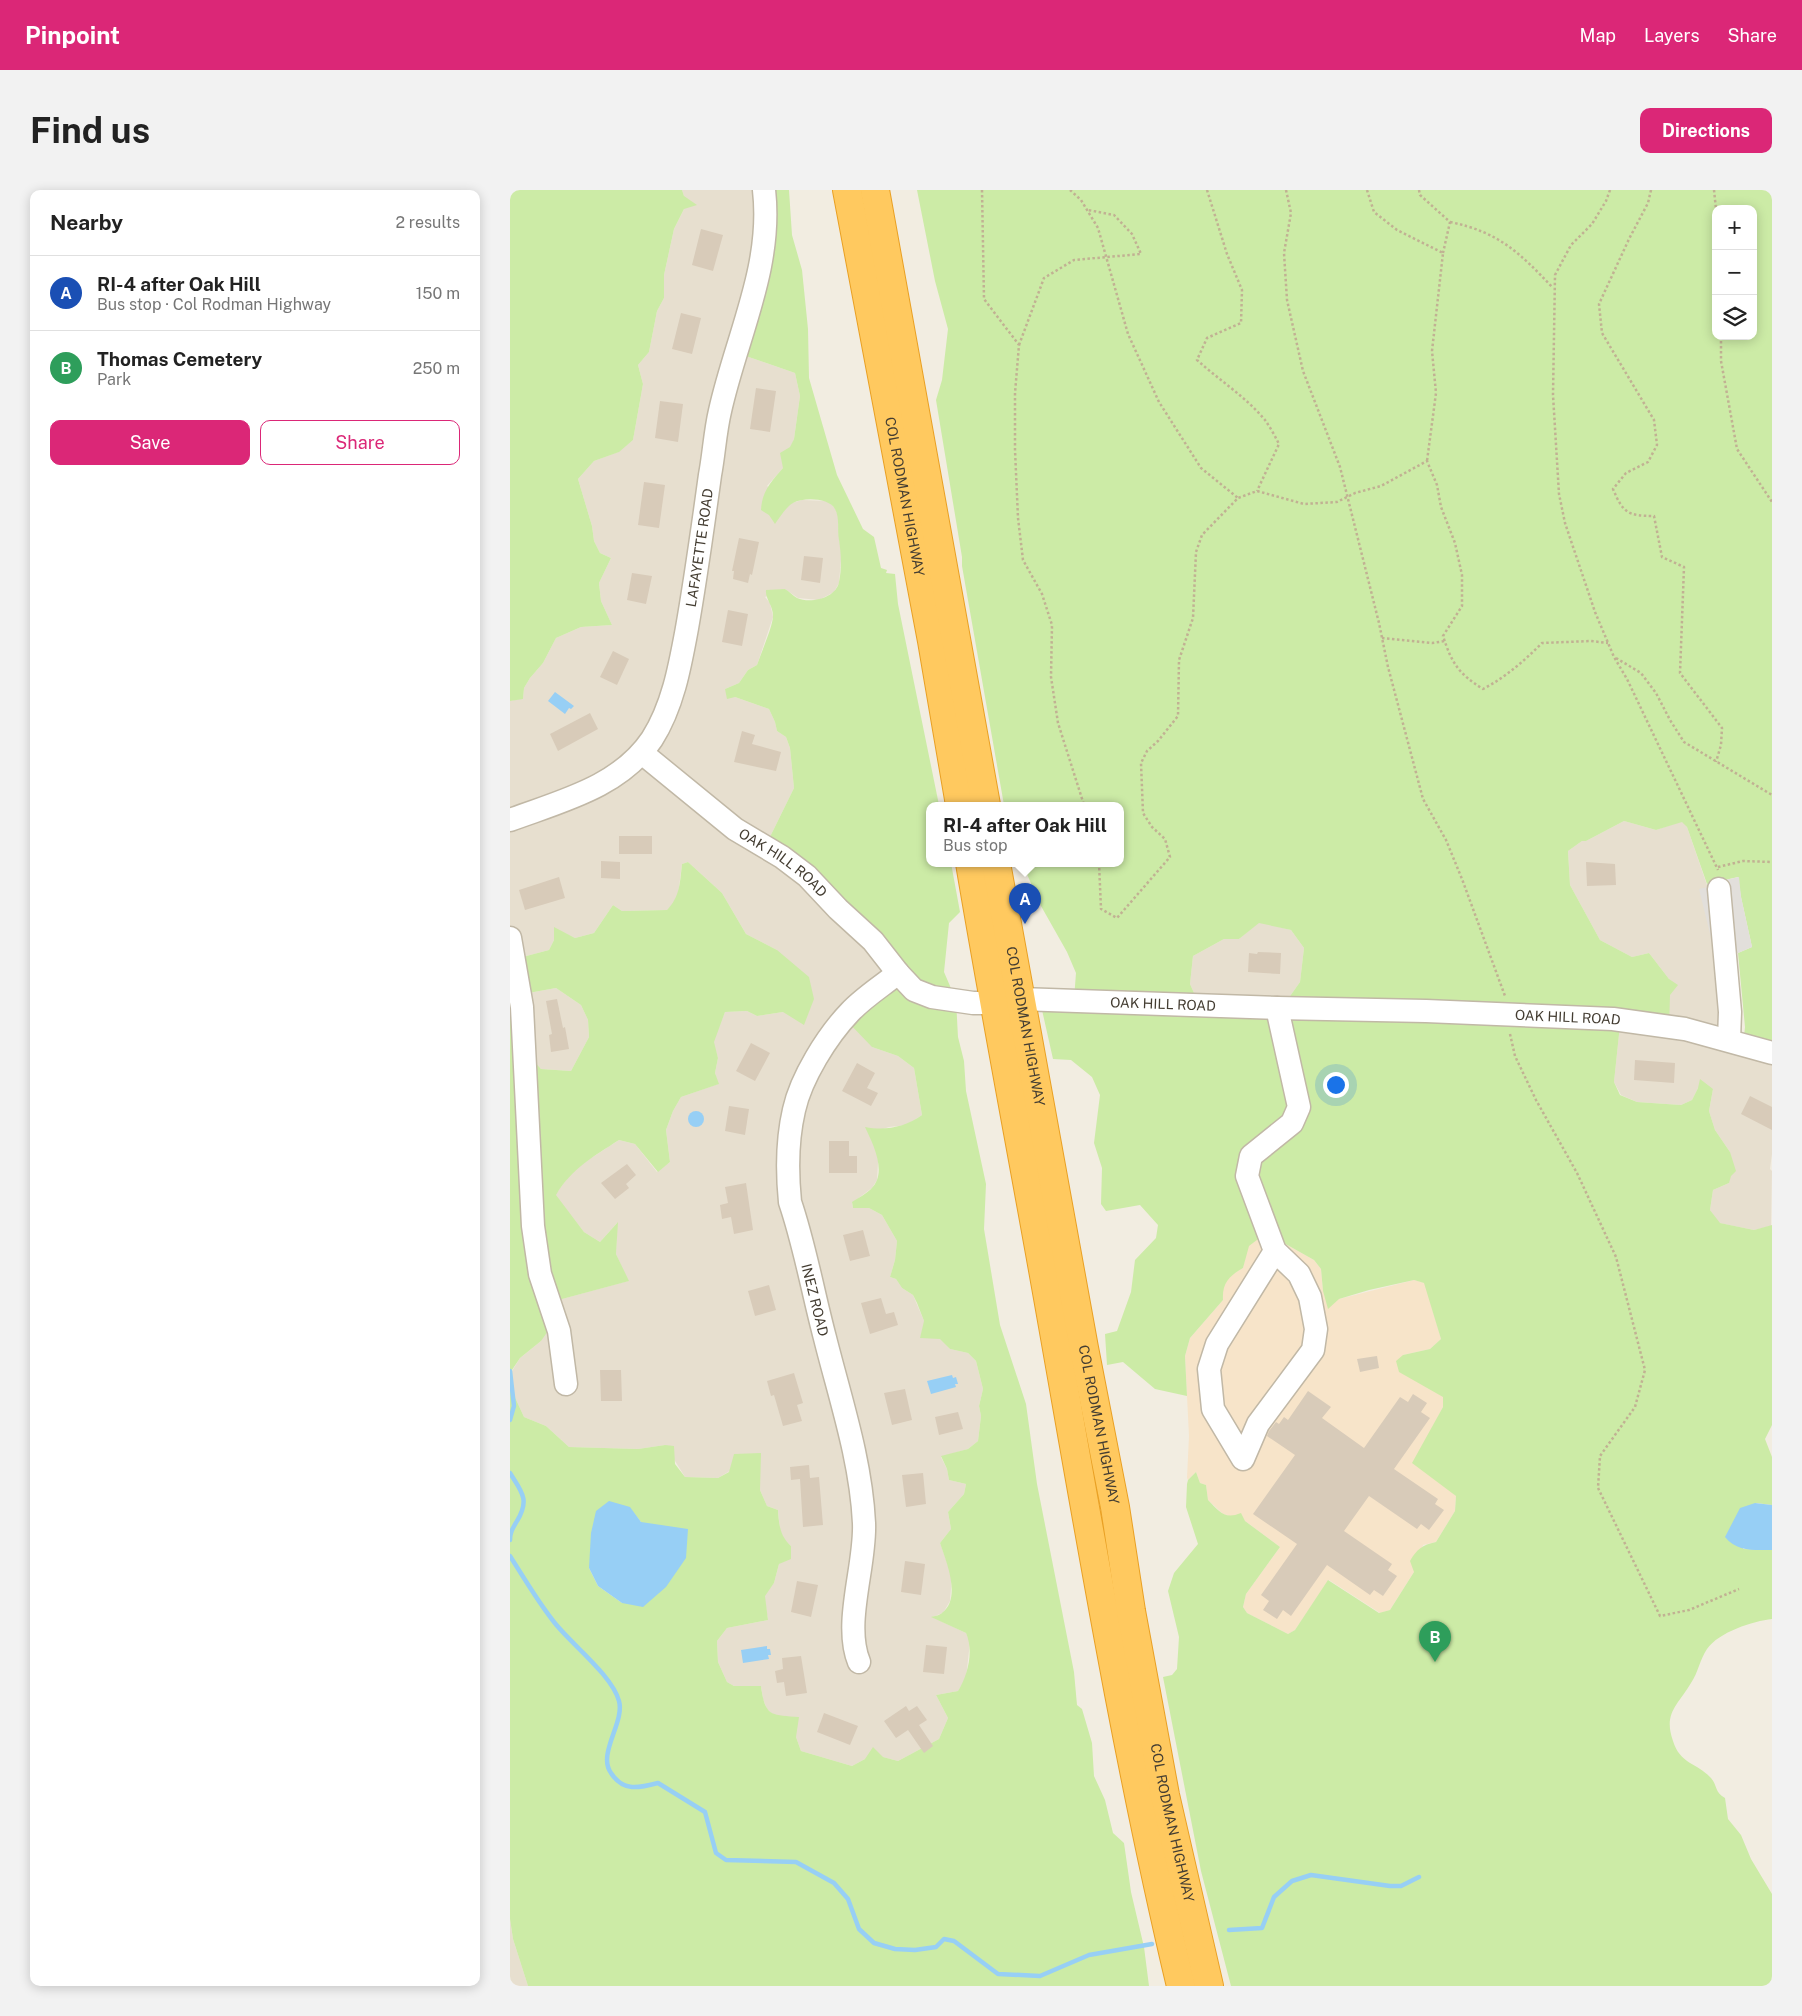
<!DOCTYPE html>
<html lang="en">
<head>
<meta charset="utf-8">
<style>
	:root { --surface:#fff; --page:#f2f2f2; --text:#222; --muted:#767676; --line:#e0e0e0; --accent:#db2777 }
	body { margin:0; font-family:"Public Sans",sans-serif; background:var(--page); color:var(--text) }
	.controls { position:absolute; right:15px; top:15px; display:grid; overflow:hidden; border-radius:10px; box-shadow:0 2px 12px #0003 }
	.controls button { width:45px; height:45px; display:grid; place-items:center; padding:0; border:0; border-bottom:1px solid var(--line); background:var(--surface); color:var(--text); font:25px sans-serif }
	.you { position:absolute; left:825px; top:894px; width:18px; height:18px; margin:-12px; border:4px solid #fff; border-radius:50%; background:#1a73e8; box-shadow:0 0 0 8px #1a73e833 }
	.badge { display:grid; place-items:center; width:32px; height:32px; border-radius:50%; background:var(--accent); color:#fff; font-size:16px; font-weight:700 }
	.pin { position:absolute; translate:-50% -41px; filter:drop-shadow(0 1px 2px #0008) }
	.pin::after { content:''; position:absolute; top:26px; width:18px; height:15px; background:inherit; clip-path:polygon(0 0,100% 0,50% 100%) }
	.popup { position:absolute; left:416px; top:612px; width:198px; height:65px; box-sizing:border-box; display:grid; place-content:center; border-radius:10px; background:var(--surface); filter:drop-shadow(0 1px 4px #0005); font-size:16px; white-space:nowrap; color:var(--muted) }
	.popup b { font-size:19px; color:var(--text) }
	.popup::after { content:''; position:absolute; left:50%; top:100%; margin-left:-10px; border:10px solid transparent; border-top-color:var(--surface) }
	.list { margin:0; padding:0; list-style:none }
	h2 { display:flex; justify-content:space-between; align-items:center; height:65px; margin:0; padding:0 20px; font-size:21px }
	h2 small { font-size:16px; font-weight:400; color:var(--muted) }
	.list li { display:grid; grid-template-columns:32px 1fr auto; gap:15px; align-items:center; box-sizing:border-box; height:75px; padding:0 20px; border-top:1px solid var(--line) }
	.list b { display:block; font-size:19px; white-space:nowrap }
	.list p { margin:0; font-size:16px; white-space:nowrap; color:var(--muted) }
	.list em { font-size:16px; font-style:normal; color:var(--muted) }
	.actions { display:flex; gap:10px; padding:15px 20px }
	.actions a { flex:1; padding:11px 0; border:1px solid var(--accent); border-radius:10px; text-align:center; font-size:18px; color:var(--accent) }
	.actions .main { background:var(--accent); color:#fff }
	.icon { flex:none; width:28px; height:28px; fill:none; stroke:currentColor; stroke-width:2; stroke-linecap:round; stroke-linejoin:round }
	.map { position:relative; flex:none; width:1262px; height:1796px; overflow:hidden; border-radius:10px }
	header { display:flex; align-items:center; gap:30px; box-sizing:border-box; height:70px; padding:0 25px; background:var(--accent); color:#fff }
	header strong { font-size:24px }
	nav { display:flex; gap:28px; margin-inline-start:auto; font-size:18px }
	.intro { display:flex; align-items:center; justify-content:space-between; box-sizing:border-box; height:120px; padding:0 30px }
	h1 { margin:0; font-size:35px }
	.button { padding:12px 22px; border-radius:10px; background:var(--accent); color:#fff; font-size:18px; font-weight:700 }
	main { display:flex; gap:30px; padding:0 30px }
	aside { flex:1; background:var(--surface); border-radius:10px; box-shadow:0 2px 12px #0003 }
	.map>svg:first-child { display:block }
</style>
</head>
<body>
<header>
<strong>Pinpoint</strong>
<nav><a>Map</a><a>Layers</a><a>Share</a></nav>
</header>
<div class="intro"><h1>Find us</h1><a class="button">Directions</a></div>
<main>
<aside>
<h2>Nearby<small>2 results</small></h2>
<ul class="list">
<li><span class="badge" style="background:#1a4fb4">A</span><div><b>RI-4 after Oak Hill</b><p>Bus stop · Col Rodman Highway</p></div><em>150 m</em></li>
<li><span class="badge" style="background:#2e9e5b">B</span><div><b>Thomas Cemetery</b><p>Park</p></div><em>250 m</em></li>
</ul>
<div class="actions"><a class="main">Save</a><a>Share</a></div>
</aside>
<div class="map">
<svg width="1262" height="1796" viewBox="0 0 1262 1796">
	<rect width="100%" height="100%" fill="#f2ede1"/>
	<g fill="#e7dfcf">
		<path d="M172 0H253L230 164 285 183 290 206 284 249 273 278 257 296 282 313 292 310 318 311 325 318 328 325 329 350 332 358 329 393 324 402 309 410 288 408 275 399 255 407 260 413 263 427 247 475 238 480 229 493 215 499 225 507 259 519 265 532 267 541 276 547 280 558 284 598 256 655 385 779 362 857 388 866 404 878 412 925 397 935 379 937 370 940 367 990 362 998 342 1013 343 1018H359L372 1025 387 1051 385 1070 380 1087 386 1089 392 1098 403 1105 414 1131 440 1159 458 1163 466 1171 473 1199 469 1216 471 1226 468 1251 458 1259 431 1267 437 1279 439 1290 456 1294 454 1304 438 1322 441 1339 430 1353 442 1386 440 1411 433 1423 422 1427 456 1443 460 1452 456 1488 448 1501 426 1505 438 1528 429 1549 388 1571 373 1567 355 1569 342 1576 291 1561 286 1547 257 1519 253 1509 251 1496H224L217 1492 208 1472 207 1451 217 1438 258 1430 254 1406 264 1393 269 1374 274 1370 281 1356 274 1350 270 1340 268 1320 257 1316 250 1300V1263L208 1288 175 1287 155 1255 128 1259 59 1257 36 1236 14 1227 3 1203 2 1181 10 1168 31 1151 41 1112 118 1091 106 1064 107 1033 90 1052 74 1042 45 1005 61 983 75 972 109 950 125 954 147 982 160 972 156 940 163 921 171 907 208 894 205 883 208 868 203 852 215 822 237 821 247 826 273 822 267 760 236 744 212 703 178 672 172 674 168 705 164 714 157 720 112 721 103 715 84 743 65 748 44 738V750L39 760 5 769 0 757V511L13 508 14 498 20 488 33 473 46 448 71 437 102 435 91 411 89 393 101 368 90 363 84 351 82 336 68 289 84 271 108 262 123 250 133 194 128 175 139 162 147 121 154 108V85L164 39 174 19V6Z"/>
		<path d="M1114 631 1146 640 1172 631 1177 637 1199 701 1212 848 1262 869V964L1260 979 1262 981 1261 1036 1244 1040 1209 1033 1200 1020 1203 1000 1219 993 1220 962 1205 940 1199 921 1203 899 1188 898 1182 910 1171 915 1127 912 1111 905 1104 892 1110 835 1159 789 1139 763 1122 767 1090 750 1060 695 1058 661 1072 651H1076Z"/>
		<path d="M749 732 781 740 794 758 790 792 773 816 688 812 680 794 683 766 714 749H729Z"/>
		<path d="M46 798 71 815 78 830 79 847 61 881 31 879 14 860 13 804Z"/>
		<path d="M0 1729 3 1749 18 1796H0Z"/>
	</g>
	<path fill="#f7e4c9" d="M756 1043 804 1070 811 1079 813 1101 829 1109 904 1090 915 1093 931 1149 920 1159 893 1165 916 1196 933 1206V1217L922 1238 940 1300 946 1306 945 1321 926 1352 913 1355 904 1382 880 1420 870 1423 819 1390 785 1440 778 1444 737 1423 733 1417 736 1404 770 1357 735 1331 713 1324 698 1310 696 1295 690 1293 686 1282 678 1290 677 1288 679 1246 675 1166 680 1148 713 1110 712 1099 719 1086 733 1078 738 1056Z"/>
	<g fill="#cceba6" fill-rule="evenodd">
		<path d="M0 0H172L174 6 187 15 174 19 164 39 154 85V108L147 121 139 162 128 175 133 194 123 250 109 262 84 271 68 289 82 336 84 351 90 363 101 368 89 393 91 411 102 435 71 437 46 448 33 473 20 488 14 498 13 509 0 511Z"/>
		<path d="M253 0H279L282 45 292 80 298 139 299 188 327 285 353 339 364 347 371 378 377 380 376 383 385 384 388 414 429 615H420V673H441L450 722 439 733 434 782 446 810 448 847 454 871 456 901 476 994 474 1039 490 1135 516 1214 527 1294 564 1482 567 1515 572 1519 582 1553 584 1586 595 1610 603 1643 614 1653 621 1702 634 1757 639 1796H18L3 1749 0 1729V757L5 769 39 760 44 750V737L65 748 84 743 103 715 112 721 157 720C170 707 170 692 172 674L178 672 212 703 236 744 267 760 299 787 304 809 294 835 273 822 247 826 237 821 215 822 204 852 208 868 205 883 209 894 171 907 163 921 156 940 160 972 148 982 125 954 109 950C83 967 62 978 46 1005L74 1042 90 1052 108 1032 106 1064 119 1091 41 1112 45 1131 31 1151 10 1168 2 1180 3 1203 14 1227 36 1236 59 1257 128 1259 155 1255 164 1256 165 1274 175 1287 208 1288 219 1282 224 1264 251 1263 250 1300 257 1316 268 1320C269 1335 270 1346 281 1356V1369L269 1374 264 1393 255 1406 258 1430 217 1438 207 1451 208 1472 217 1492 224 1496H251C255 1527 261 1525 289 1527L286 1547 291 1561 342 1576 355 1569 363 1557 373 1567 388 1571 429 1549 438 1528 426 1505 448 1501C458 1485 464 1461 456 1443L421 1427C425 1426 430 1425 432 1423 452 1408 436 1371 430 1353L441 1339 438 1322 454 1304 456 1294 439 1290 437 1279 431 1266 458 1259 468 1251 471 1226 469 1216 473 1199 466 1171 458 1163 440 1159 430 1149 410 1148 414 1131 407 1113 403 1105 392 1098 386 1089 380 1087 385 1070 387 1051 372 1025 359 1018H343L342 1012C348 1008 356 1004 361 999 378 983 363 954 355 937 376 941 395 937 412 925L404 878 388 866 362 857 335 829 384 784 256 655 284 598 280 558 276 547 267 541 265 532 259 519 225 507 217 509 215 499 229 493 238 480 247 475C251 463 263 436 263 426 263 415 255 409 256 400L275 399C279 401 283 406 287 408 301 414 326 408 329 392 332 378 331 363 329 350 327 340 330 328 325 319 319 308 294 307 283 313 276 317 270 327 265 334L259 325 251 320C252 301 261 292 273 278L270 263 280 257 284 249 290 206 285 183 230 164ZM46 798 71 815 78 830 79 847 61 881 31 879 14 860 13 804ZM119 1317 131 1332 112 1413 88 1396 79 1378Z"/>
		<path d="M407 0H1262V869L1233 856 1235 837 1228 763 1242 757 1231 707 1228 687 1197 694 1177 637 1172 632 1146 640 1114 631 1076 651H1072L1058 661 1060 695 1090 750 1122 767 1139 763 1159 789 1168 795 1160 805 1159 840 1110 835 1104 892 1110 905 1127 912 1171 915 1182 910 1188 898 1190 889 1203 899 1199 921 1205 940 1220 962 1226 981 1221 986 1219 993 1203 1000 1200 1020 1210 1033 1244 1040 1262 1035V1235L1255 1249 1262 1267V1315L1246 1313 1233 1359 1262 1360V1429C1243 1431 1209 1442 1197 1459 1190 1469 1188 1483 1181 1493 1168 1515 1153 1523 1163 1551 1170 1574 1187 1573 1200 1587 1208 1595 1204 1602 1215 1608L1218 1629 1231 1645 1241 1669 1262 1704V1796H721L691 1681 653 1487 662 1485 667 1479 669 1447 658 1401 664 1383 688 1354 676 1317 677 1294 678 1290 686 1282 690 1293 696 1295 698 1310C709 1321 714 1330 731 1323L735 1331 770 1357 736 1404 733 1417 737 1423 778 1444 785 1440 818 1390 869 1423 880 1420 904 1382 900 1371C907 1359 912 1355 926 1352L945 1321 946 1306 902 1273 933 1217V1207L889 1182 886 1171 893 1165 920 1159 931 1149 914 1093 904 1090 859 1100 829 1109 818 1119 813 1101 811 1079 804 1070 756 1043 739 1056 733 1078C719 1086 712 1093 713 1110L680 1148 675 1166 677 1206 645 1199 613 1172 597 1175 595 1144 607 1141 621 1102 625 1070 646 1048 648 1035 630 1015 596 1021 591 1014 592 978 584 953 590 905 582 887 561 870 543 869 530 811 564 809 566 783 557 762 531 716 512 673H610V615H494L452 376V367L426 210 432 190 438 139 425 91ZM1206 19H1243V146H1206ZM749 733 781 740 794 758 790 792 773 816 688 812 680 794 683 766 714 749H729Z"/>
	</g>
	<path fill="#e2dfdb" d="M1229 687 1231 707 1242 757 1228 763 1205 764 1189 699 1198 697 1197 694Z"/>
	<g fill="#97cff5">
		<path d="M45 502 64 516 61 519 59 518 55 524 38 511Z"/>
		<circle cx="186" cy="929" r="8"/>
		<path d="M442 1185 443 1188 446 1187 448 1194H445L446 1197 421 1204 417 1191Z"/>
		<path d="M99 1311 120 1317 131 1332 178 1339 176 1368 156 1397 133 1417 112 1413 88 1396 79 1378 81 1343 86 1321Z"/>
		<path d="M1245 1313 1262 1315V1360C1244 1360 1227 1362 1215 1347L1230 1318Z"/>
		<path d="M257 1456V1459H260L261 1465H258L259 1469 233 1473 231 1460Z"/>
	</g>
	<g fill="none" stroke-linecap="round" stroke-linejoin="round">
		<g stroke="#97cff5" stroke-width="4.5">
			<path d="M0 1181 4 1216 0 1230"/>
			<path d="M0 1283C12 1302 20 1310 7 1331 3 1338 0 1342 0 1350"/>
			<path d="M0 1366C14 1388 28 1412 44 1432 61 1454 102 1485 109 1511 115 1532 87 1564 101 1583 113 1602 129 1598 148 1593L195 1622 206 1663 216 1670 286 1672 324 1693 338 1709 349 1739 364 1753 385 1759 405 1760 426 1757 434 1749 444 1751 488 1784 530 1786 579 1765 642 1754"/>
			<path d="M719 1740 752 1738 764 1707 782 1691 801 1685 880 1696H891L909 1687"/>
		</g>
	</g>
	<g fill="#d8cbb9">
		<path d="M191 39 213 45 203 81 182 75Z"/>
		<path d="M171 123 191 128 182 164 162 159Z"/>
		<path d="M246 198 266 201 260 242 240 239Z"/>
		<path d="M150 211 173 214 168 252 145 248Z"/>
		<path d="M134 292 155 295 149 338 128 335Z"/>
		<path d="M229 348 249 352 242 385 240 384 238 393 223 389 224 381H222Z"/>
		<path d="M294 366 313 368 310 393 291 390Z"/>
		<path d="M122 383 142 386 136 414 117 410Z"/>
		<path d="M218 420 238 424 232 456 212 452Z"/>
		<path d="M103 461 119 469 107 495 90 487Z"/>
		<path d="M80 523 88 539 48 561 40 544Z"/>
		<path d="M232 541 245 545 242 554 271 562 266 581 224 572Z"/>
		<rect x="109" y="646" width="33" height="18"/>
		<path d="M91 671 110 672V689L91 688Z"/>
		<path d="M1076 672 1105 674 1106 695 1077 696Z"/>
		<path d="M49 687 55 708 15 720 9 700Z"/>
		<path d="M748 762 771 763 770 784 738 782 739 763 747 764Z"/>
		<path d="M47 809 53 838 55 837 59 859 41 862 39 845 42 844 36 811Z"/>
		<path d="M241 853 260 863 245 891 226 881Z"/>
		<path d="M1125 870 1165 873 1164 893 1124 890Z"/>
		<path d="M347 873 365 883 357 898 368 903 361 916 332 901Z"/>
		<path d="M1240 906 1262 917V940L1231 924Z"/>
		<path d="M219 916 239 919 235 945 215 941Z"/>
		<path d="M319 951H339V966H347V983H319Z"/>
		<path d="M117 974 126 985 116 994 119 998 105 1009 91 993Z"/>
		<path d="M236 993 243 1040 224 1044 221 1027 212 1029 210 1015 218 1013 215 997Z"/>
		<path d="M353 1040 360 1066 340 1071 333 1045Z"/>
		<path d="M259 1095 266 1120 245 1126 238 1101Z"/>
		<path d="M371 1108 376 1124 384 1122 388 1135 360 1144 351 1113Z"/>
		<path d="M867 1166 869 1178 850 1182 847 1169Z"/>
		<path d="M90 1180H111L112 1211H91Z"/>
		<path d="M284 1183 293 1213 287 1215 292 1231 273 1236 264 1205 261 1206 257 1191Z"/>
		<path d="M395 1199 402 1230 382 1235 374 1203Z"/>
		<path d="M798 1201 821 1217 812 1228 854 1258 890 1207 898 1212 903 1204 917 1213 911 1222 920 1228 884 1279 928 1309 925 1314 934 1320 919 1340 911 1334 907 1339 859 1306 834 1341 882 1374 878 1380 887 1386 873 1406 864 1400 860 1405 817 1375 781 1426 773 1420 767 1429 753 1420 759 1411 751 1405 787 1354 743 1324 785 1265 757 1246 759 1241 766 1232 769 1234 774 1227 778 1230Z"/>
		<path d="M448 1222 453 1239 429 1245 425 1227Z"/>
		<path d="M299 1275 300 1288 309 1287 313 1335 293 1337 290 1289 281 1290 280 1277Z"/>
		<path d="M413 1283 416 1314 396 1317 392 1285Z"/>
		<path d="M395 1371 415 1374 411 1405 391 1402Z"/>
		<path d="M287 1391 308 1395 301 1427 281 1422Z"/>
		<path d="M416 1455 437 1457 434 1484 413 1482Z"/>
		<path d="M291 1466 297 1503 276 1506 274 1492 267 1493 265 1481 273 1479 272 1468Z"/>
		<path d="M396 1516 399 1521 407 1516 417 1530 409 1535 423 1556 414 1563 398 1540 386 1548 374 1531Z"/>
		<path d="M314 1523 348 1536 340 1555 307 1542Z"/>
	</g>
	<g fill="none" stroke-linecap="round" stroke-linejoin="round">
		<defs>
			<g id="minor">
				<path id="s1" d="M132 563 225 639 272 667 297 686 328 719 363 751 388 783 404 800 422 807 463 813H484L510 809 767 818 916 821 1103 829 1175 839 1262 863"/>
				<path id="s2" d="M0 630C51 611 110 597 142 549 163 516 170 476 177 438 186 387 193 336 200 285 204 264 205 242 210 221 226 148 263 77 254 0"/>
				<path d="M1209 699 1220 822 1219 850"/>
				<path d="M0 748 12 817 23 1036 30 1084 49 1141 56 1194"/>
				<path d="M765 1061 789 1084 800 1107 806 1139 803 1160 748 1234 733 1269 703 1219 699 1179 707 1154 765 1061 737 986 741 966 782 933 789 917 767 818"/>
				<path d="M349 1472C333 1433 356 1375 354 1333 351 1270 330 1208 315 1148 303 1103 295 1056 280 1012 277 982 277 950 284 920 291 888 317 846 340 822 354 807 372 796 388 783"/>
			</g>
			<g id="highway">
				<path id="s3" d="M337 0 422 451 450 615"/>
				<path d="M365 0 476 615"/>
				<path d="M460 673C486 828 516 982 543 1136 582 1357 619 1578 671 1796"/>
				<path id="s4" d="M486 673 574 1158 605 1317 621 1421 655 1605 699 1796"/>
			</g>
		</defs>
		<use href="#minor" stroke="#c1b8a6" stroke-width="25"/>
		<use href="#highway" stroke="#e9a024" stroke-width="30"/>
		<g stroke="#c1b193" stroke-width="2.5" stroke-dasharray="2.5 2.5" stroke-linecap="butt">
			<path d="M472 0 474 109 509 155 505 203V260L508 328 513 370 532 404 542 435 541 487 548 533 574 615"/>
			<path d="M560 0 571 10 588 38 618 144 649 212 691 278 728 308"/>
			<path d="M697 0 717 64 732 100 731 133 697 148 687 170C709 190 736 207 755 230 760 237 765 246 769 254L747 301"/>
			<path d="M776 0 781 23 774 63 777 110 793 181 830 277 869 433 878 477 913 609 936 650 952 689 995 806"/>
			<path d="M857 0 864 22 887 40 933 63 922 161 926 203 917 271"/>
			<path d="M909 0 910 5 940 32 933 63"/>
			<path d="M1100 0 1096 11 1082 34 1061 55 1045 85 1043 205 1049 304 1055 333 1085 422 1104 467 1117 489 1208 680"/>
			<path d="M1141 0 1138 13 1119 49 1089 114 1092 143 1144 230 1147 255 1138 272 1116 283 1103 299C1113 323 1118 326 1144 326L1152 367 1174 377 1170 483 1212 538 1211 555 1206 572"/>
			<path d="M1204 0 1206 19"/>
			<path d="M940 32C989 42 1010 63 1043 98"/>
			<path d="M1211 146V171L1227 259 1262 312"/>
			<path d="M509 155 534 88 564 70 631 64 622 44 604 25 578 20"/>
			<path d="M872 448 922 453 935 451"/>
			<path d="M1106 468 1131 483 1146 503 1160 530 1174 552 1262 605"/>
			<path d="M589 673 591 719 607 728 660 667 655 649 642 637 633 623 631 573 637 561 648 551 668 526 669 470 683 428 686 362 692 345 728 308 747 301 794 314 827 312 845 303 871 296 917 271 927 295 931 317 945 353 952 385V416L933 446C942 474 949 484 973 499 996 487 1014 471 1032 453L1081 451 1098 453"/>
			<path d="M1208 677 1233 671 1262 672"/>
			<path d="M1000 844 1005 866 1026 910 1067 983 1106 1067 1135 1180 1125 1217 1090 1266 1088 1298 1150 1426 1179 1420 1229 1399"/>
		</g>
		<use href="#minor" stroke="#fff" stroke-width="22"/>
		<use href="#highway" stroke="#ffc95f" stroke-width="28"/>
	</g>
	<g text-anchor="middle" stroke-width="4" stroke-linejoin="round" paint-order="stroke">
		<g font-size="14" fill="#443d32" stroke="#fff">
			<text dy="5" stroke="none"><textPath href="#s3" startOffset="312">COL RODMAN HIGHWAY</textPath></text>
			<text dy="5" stroke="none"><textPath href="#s2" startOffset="365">LAFAYETTE ROAD</textPath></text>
			<text dy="5" stroke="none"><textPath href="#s1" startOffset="179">OAK HILL ROAD</textPath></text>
			<text dy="5" stroke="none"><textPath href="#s1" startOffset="614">OAK HILL ROAD</textPath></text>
			<text dy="5" stroke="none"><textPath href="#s1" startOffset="1019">OAK HILL ROAD</textPath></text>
			<text dy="5" stroke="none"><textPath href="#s4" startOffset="166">COL RODMAN HIGHWAY</textPath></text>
			<text transform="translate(305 1110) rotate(76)" y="5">INEZ ROAD</text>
			<text dy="5" stroke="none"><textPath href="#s4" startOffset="571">COL RODMAN HIGHWAY</textPath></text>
			<text dy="5" stroke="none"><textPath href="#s4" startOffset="976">COL RODMAN HIGHWAY</textPath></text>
		</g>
	</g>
</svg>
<div class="controls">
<button>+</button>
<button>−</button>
<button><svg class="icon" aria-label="layers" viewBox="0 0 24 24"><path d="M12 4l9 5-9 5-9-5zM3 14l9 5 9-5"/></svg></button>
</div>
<div class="you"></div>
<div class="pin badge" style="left:515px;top:734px;background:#1a4fb4">A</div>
<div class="popup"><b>RI-4 after Oak Hill</b>Bus stop</div>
<div class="pin badge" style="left:925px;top:1472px;background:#2e9e5b">B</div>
</div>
</main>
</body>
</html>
